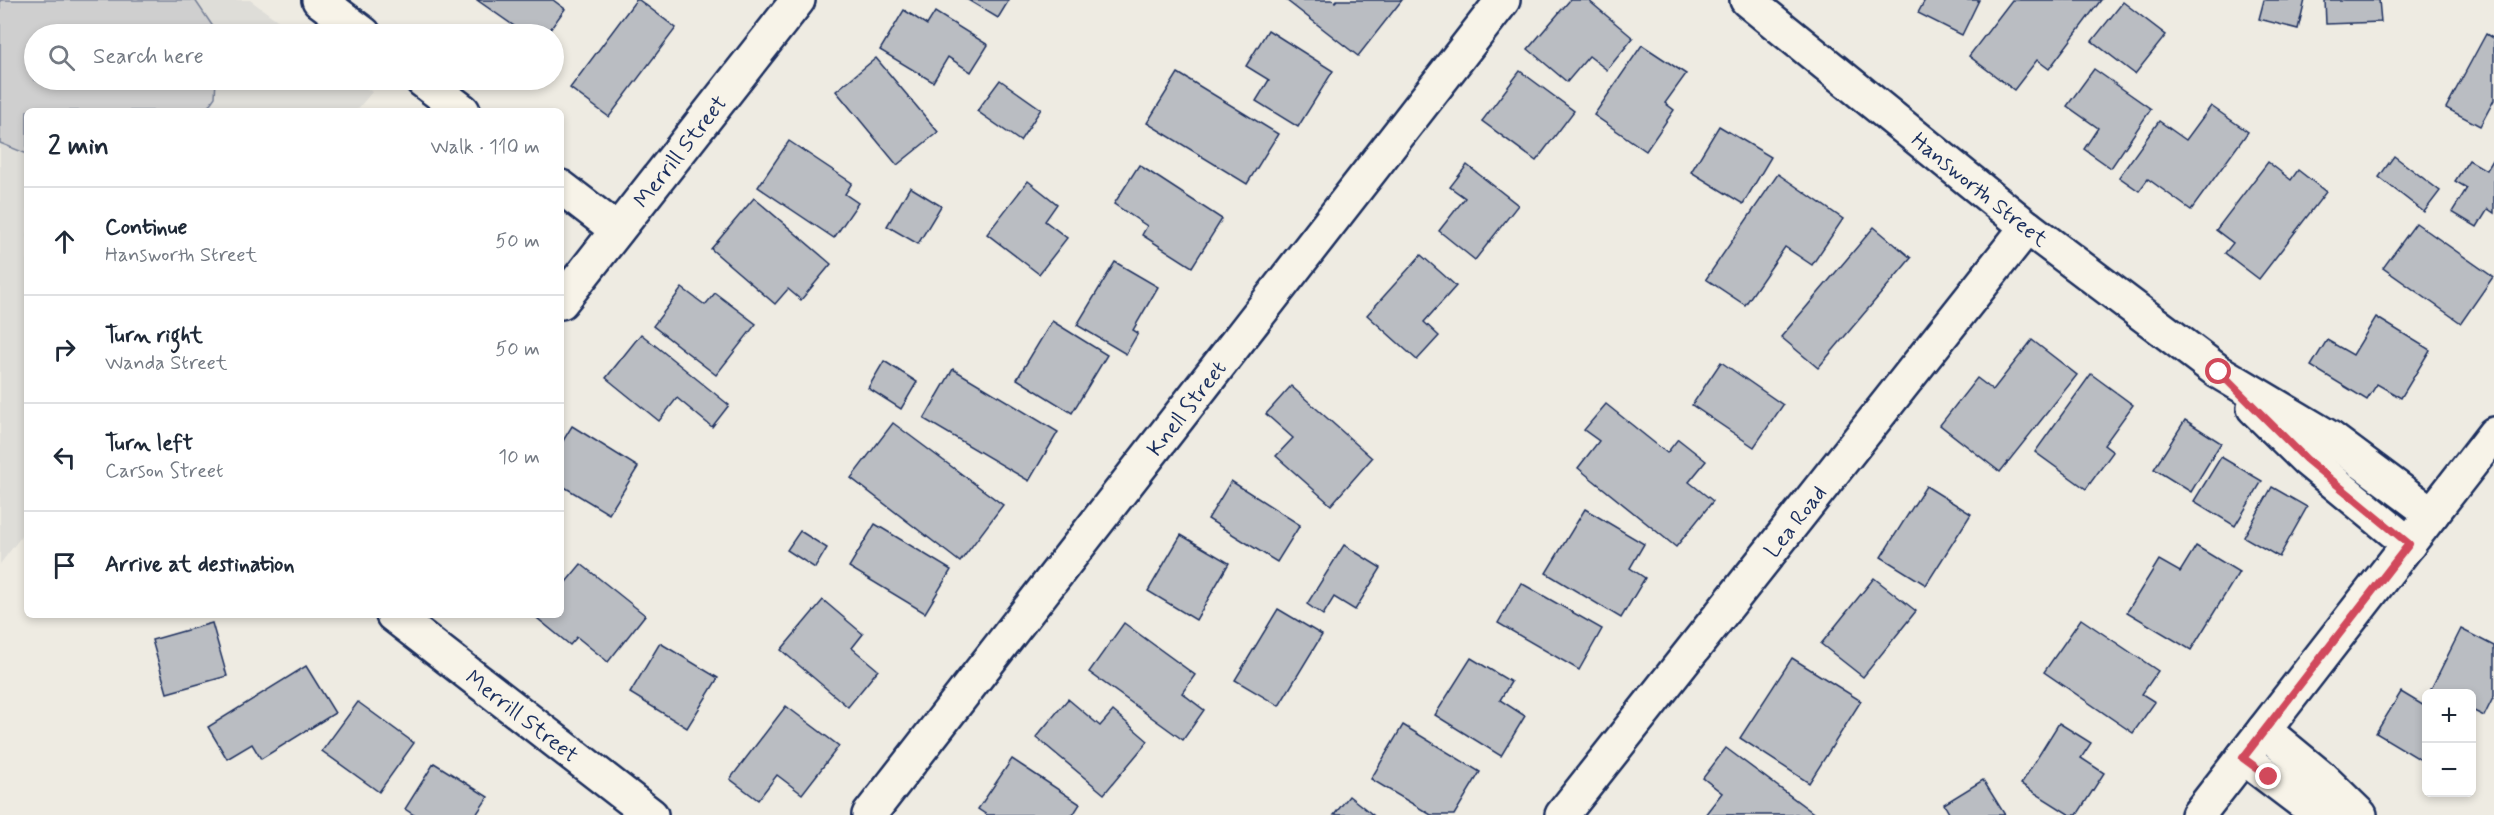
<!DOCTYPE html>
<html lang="en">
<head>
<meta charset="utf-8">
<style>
	:root { --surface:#fff; --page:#f2f2f3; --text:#1f2937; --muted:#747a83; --line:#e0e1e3 }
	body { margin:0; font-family:Mynerve,sans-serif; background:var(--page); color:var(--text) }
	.controls { position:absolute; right:18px; bottom:18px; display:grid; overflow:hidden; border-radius:9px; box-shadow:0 3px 9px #0003 }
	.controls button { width:54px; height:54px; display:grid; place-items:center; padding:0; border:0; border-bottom:2px solid var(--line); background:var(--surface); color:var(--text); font:30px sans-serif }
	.stop { position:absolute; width:18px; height:18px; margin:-14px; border:4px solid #d1495b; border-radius:50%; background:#fff }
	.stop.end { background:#d1495b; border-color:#fff; box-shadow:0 2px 6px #0008 }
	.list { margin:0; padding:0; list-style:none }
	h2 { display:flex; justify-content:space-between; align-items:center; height:78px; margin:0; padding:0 24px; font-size:26px }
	h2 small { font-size:20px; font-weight:400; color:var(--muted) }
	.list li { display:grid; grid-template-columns:39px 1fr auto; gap:18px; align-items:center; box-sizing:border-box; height:108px; padding:0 24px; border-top:2px solid var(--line) }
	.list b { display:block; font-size:22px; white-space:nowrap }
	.list p { margin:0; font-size:20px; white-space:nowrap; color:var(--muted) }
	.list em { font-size:20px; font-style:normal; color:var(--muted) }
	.icon { flex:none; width:33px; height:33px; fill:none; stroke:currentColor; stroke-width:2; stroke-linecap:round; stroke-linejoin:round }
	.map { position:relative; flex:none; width:2494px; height:815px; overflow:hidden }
	.search { position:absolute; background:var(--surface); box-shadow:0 3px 9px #0003; left:24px; top:24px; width:540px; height:66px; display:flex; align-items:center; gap:15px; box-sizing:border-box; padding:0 21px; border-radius:33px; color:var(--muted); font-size:22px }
	.panel { position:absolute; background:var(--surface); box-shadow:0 3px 9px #0003; left:24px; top:108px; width:540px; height:510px; border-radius:9px }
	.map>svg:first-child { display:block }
</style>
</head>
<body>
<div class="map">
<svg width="2494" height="815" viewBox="0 0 2494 815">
	<rect width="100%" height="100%" fill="#eeebe2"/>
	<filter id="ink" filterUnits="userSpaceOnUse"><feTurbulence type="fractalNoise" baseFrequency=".0167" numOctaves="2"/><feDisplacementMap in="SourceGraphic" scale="12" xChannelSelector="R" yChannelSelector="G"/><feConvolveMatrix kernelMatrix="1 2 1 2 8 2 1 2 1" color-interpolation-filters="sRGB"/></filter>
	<g filter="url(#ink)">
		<path fill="#deddd8" d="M0 0H250L296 34H34V80H355L372 92 356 111H27V529L0 564Z"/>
		<path fill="#cfcfcf" stroke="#757f96" stroke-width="1.5" d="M0 0H195L218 34H34V80H216L215 97 205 111H27V154L0 143Z"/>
		<g fill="#babdc2" stroke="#1b2f5e" stroke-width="1.5">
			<path d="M477 0H553L565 9 547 34H508L514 26Z"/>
			<path d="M636 0H639L676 28 609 117 570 88Z"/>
			<path d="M968 0H1009L998 18Z"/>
			<path d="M1286 0H1332L1335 2 1337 0H1402L1358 56Z"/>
			<path d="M1570 0H1588L1633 38 1607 70 1589 56 1567 82 1528 49Z"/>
			<path d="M1925 0H1979L1962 35 1918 13Z"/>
			<path d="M2012 0H2101L2049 69 2037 60 2014 90 1969 56Z"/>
			<path d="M2264 0H2305L2298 29 2259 19Z"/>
			<path d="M2325 0H2379L2381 22 2326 24Z"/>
			<path d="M2123 2 2166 35 2135 74 2092 41Z"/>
			<path d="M904 10 927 25 935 12 988 45 971 72 948 57 933 82 880 50Z"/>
			<path d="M1268 30 1333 71 1298 127 1256 101 1269 80 1246 66Z"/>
			<path d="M2486 34 2494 39V100L2480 126 2446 108Z"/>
			<path d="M1642 45 1686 74 1665 103 1674 110 1646 151 1594 115Z"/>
			<path d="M876 58 938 132 897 165 836 91Z"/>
			<path d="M2094 69 2151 109 2111 168 2084 149 2098 128 2067 106Z"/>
			<path d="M1520 71 1574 111 1536 161 1482 121Z"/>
			<path d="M1178 73 1278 134 1247 184 1147 123Z"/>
			<path d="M1000 80 1041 109 1020 141 977 111Z"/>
			<path d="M2211 106 2248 132 2191 210 2148 179 2139 191 2119 177 2159 121 2186 140Z"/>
			<path d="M1719 126 1771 157 1743 204 1691 172Z"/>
			<path d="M789 141 852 183 845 194 858 203 834 238 758 187Z"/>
			<path d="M2394 156 2440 191 2424 212 2379 177Z"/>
			<path d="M2469 160 2486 170 2492 160 2494 161V213L2488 209 2477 227 2452 212 2467 188 2455 181Z"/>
			<path d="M2268 162 2291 180 2298 170 2326 192 2259 279 2225 253 2233 243 2216 230Z"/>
			<path d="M1139 165 1222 219 1192 267 1142 235 1147 226 1114 204Z"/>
			<path d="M1467 165 1518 205 1475 260 1439 231 1465 198 1450 187Z"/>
			<path d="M1778 174 1843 219 1812 265 1785 247 1745 305 1706 279Z"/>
			<path d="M1028 181 1057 204 1045 221 1067 238 1039 274 987 234Z"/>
			<path d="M910 187 941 206 918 244 887 226Z"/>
			<path d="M754 198 831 264 801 300 788 289 775 304 711 249Z"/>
			<path d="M2416 223 2493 277 2461 323 2383 268Z"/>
			<path d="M1874 227 1911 258 1818 368 1781 337Z"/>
			<path d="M1421 255 1456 286 1424 322 1439 336 1417 360 1367 315Z"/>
			<path d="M1115 262 1158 287 1133 330 1138 333 1126 354 1077 325Z"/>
			<path d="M682 288 705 305 715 293 756 324 716 375 653 326Z"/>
			<path d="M2376 317 2430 350 2401 398 2377 384 2367 400 2311 366 2327 340 2353 355Z"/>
			<path d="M1052 321 1107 355 1072 413 1017 379Z"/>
			<path d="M641 334 729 405 712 427 677 398 659 421 606 378Z"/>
			<path d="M2032 340 2077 375 2000 472 1940 425 1977 378 1993 390Z"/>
			<path d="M884 361 917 382 901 409 868 388Z"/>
			<path d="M1721 362 1783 405 1754 447 1692 405Z"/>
			<path d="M953 369 1058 432 1029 481 924 419Z"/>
			<path d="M2091 374 2133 405 2104 445 2113 452 2086 489 2035 452Z"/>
			<path d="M1291 386 1372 458 1331 505 1276 456 1293 438 1266 414Z"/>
			<path d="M1606 404 1667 453 1678 439 1706 461 1689 482 1713 501 1676 547 1578 468 1599 441 1584 430Z"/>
			<path d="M2185 420 2221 443 2191 492 2154 469Z"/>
			<path d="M893 423 1003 505 960 562 851 478Z"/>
			<path d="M572 426 638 467 609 514 561 485V444Z"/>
			<path d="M2221 457 2262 481 2235 526 2194 501Z"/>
			<path d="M1231 481 1300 525 1277 562 1208 519Z"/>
			<path d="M1926 486 1971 514 1926 585 1881 557Z"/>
			<path d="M2272 487 2307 507 2279 557 2244 537Z"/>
			<path d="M1585 509 1644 544 1630 568 1645 578 1621 618 1546 573Z"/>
			<path d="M875 524 951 570 925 613 849 567Z"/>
			<path d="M800 531 827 548 815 568 787 550Z"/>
			<path d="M1181 535 1229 563 1196 620 1148 591Z"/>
			<path d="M1344 545 1381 568 1355 610 1334 597 1323 615 1307 604Z"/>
			<path d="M2196 546 2239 572 2191 650 2127 612 2159 560 2180 572Z"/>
			<path d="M581 564 645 615 608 662 577 637 570 645 537 618 539 615H561V588Z"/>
			<path d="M1874 578 1916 611 1863 677 1821 644Z"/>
			<path d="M1521 583 1602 629 1579 670 1498 623Z"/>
			<path d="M823 600 863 634 852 648 878 670 848 707 781 650Z"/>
			<path d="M1278 609 1322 635 1279 706 1235 680Z"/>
			<path d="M2081 619 2158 671 2142 694 2155 702 2133 733 2044 672Z"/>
			<path d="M212 623 227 676 167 693 152 640Z"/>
			<path d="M1124 623 1195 675 1182 693 1204 710 1183 740 1089 672Z"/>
			<path d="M2461 629 2494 646V696L2484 716 2472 710V694H2440L2431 689Z"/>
			<path d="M660 643 718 678 687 728 630 693Z"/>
			<path d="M1471 658 1511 682 1500 700 1525 716 1501 756 1435 715Z"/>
			<path d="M1792 658 1861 701 1809 783 1740 738Z"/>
			<path d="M306 666 335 713 261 759 252 744 227 759 208 727Z"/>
			<path d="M2401 692 2426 707V763L2376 733Z"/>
			<path d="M1068 699 1100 726 1113 711 1148 741 1104 794 1036 737Z"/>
			<path d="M358 702 414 743 379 792 322 751Z"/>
			<path d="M786 706 839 746 802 794 777 775 758 800 730 779Z"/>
			<path d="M2059 723 2091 743 2081 758 2104 773 2077 815H2070L2021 784Z"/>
			<path d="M1403 725 1480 772 1454 815H1431L1371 779Z"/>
			<path d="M1726 748 1816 815H1705L1722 793 1703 778Z"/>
			<path d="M1012 759 1080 804 1073 815H987L978 809Z"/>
			<path d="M434 763 488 797 476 815H414L405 809Z"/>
			<path d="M1983 780 2005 815H1950L1944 804Z"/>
			<path d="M1349 796 1373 815H1334Z"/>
		</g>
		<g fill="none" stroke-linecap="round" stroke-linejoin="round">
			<defs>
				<g id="minor">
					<path d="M319 0 364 34"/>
					<path id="s1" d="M1747 0 2027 227 2219 372 2330 438 2432 514"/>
					<path d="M422 80 463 111"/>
					<path d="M561 187 617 230"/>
					<path id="s2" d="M561 302 798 0"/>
					<path d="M2254 408 2306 459 2409 544"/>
					<path id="s3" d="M393 615 651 815"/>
					<path d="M2264 730 2322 778 2360 815"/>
					<path d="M2243 757 2301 801 2324 815"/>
					<path id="s4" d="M869 815 1503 0"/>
					<path id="s5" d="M1562 815 2027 227"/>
					<path d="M2198 815 2494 434"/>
				</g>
			</defs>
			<use href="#minor" stroke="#1b2f5e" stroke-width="38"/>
			<use href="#minor" stroke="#f7f3e8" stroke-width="33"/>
		</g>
	</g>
	<g fill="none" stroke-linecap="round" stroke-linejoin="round" filter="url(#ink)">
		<path stroke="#d1495b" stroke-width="8" d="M2219 372 2306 459 2409 544 2243 758 2269 777"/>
	</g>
	<g text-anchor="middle" stroke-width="6" stroke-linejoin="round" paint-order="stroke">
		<g font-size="22" fill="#1b2f5e" stroke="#f7f3e8">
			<text dy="8" stroke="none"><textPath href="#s2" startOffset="192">Merrill Street</textPath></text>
			<text dy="8" stroke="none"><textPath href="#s1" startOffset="300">Hansworth Street</textPath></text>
			<text dy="8" stroke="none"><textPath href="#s4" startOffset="516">Knell Street</textPath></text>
			<text dy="8" stroke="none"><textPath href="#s5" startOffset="375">Lea Road</textPath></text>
			<text dy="8" stroke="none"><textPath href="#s3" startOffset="164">Merrill Street</textPath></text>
		</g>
	</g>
</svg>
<div class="controls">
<button>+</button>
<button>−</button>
</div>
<div class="stop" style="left:2219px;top:372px"></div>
<div class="stop end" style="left:2269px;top:777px"></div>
<div class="search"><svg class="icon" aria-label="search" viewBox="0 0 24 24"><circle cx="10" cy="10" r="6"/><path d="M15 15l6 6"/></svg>Search here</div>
<section class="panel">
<h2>2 min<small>Walk · 110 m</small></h2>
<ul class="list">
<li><svg class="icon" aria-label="ahead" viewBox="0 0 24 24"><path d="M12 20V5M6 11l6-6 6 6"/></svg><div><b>Continue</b><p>Hansworth Street</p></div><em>50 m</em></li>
<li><svg class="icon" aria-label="right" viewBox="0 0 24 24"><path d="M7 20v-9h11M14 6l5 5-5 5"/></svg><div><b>Turn right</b><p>Wanda Street</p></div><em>50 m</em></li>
<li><svg class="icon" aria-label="left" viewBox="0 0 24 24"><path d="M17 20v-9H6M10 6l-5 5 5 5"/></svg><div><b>Turn left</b><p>Carson Street</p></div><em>10 m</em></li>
<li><svg class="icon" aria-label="arrive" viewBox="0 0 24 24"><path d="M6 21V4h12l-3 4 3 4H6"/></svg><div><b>Arrive at destination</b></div></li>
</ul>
</section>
</div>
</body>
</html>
